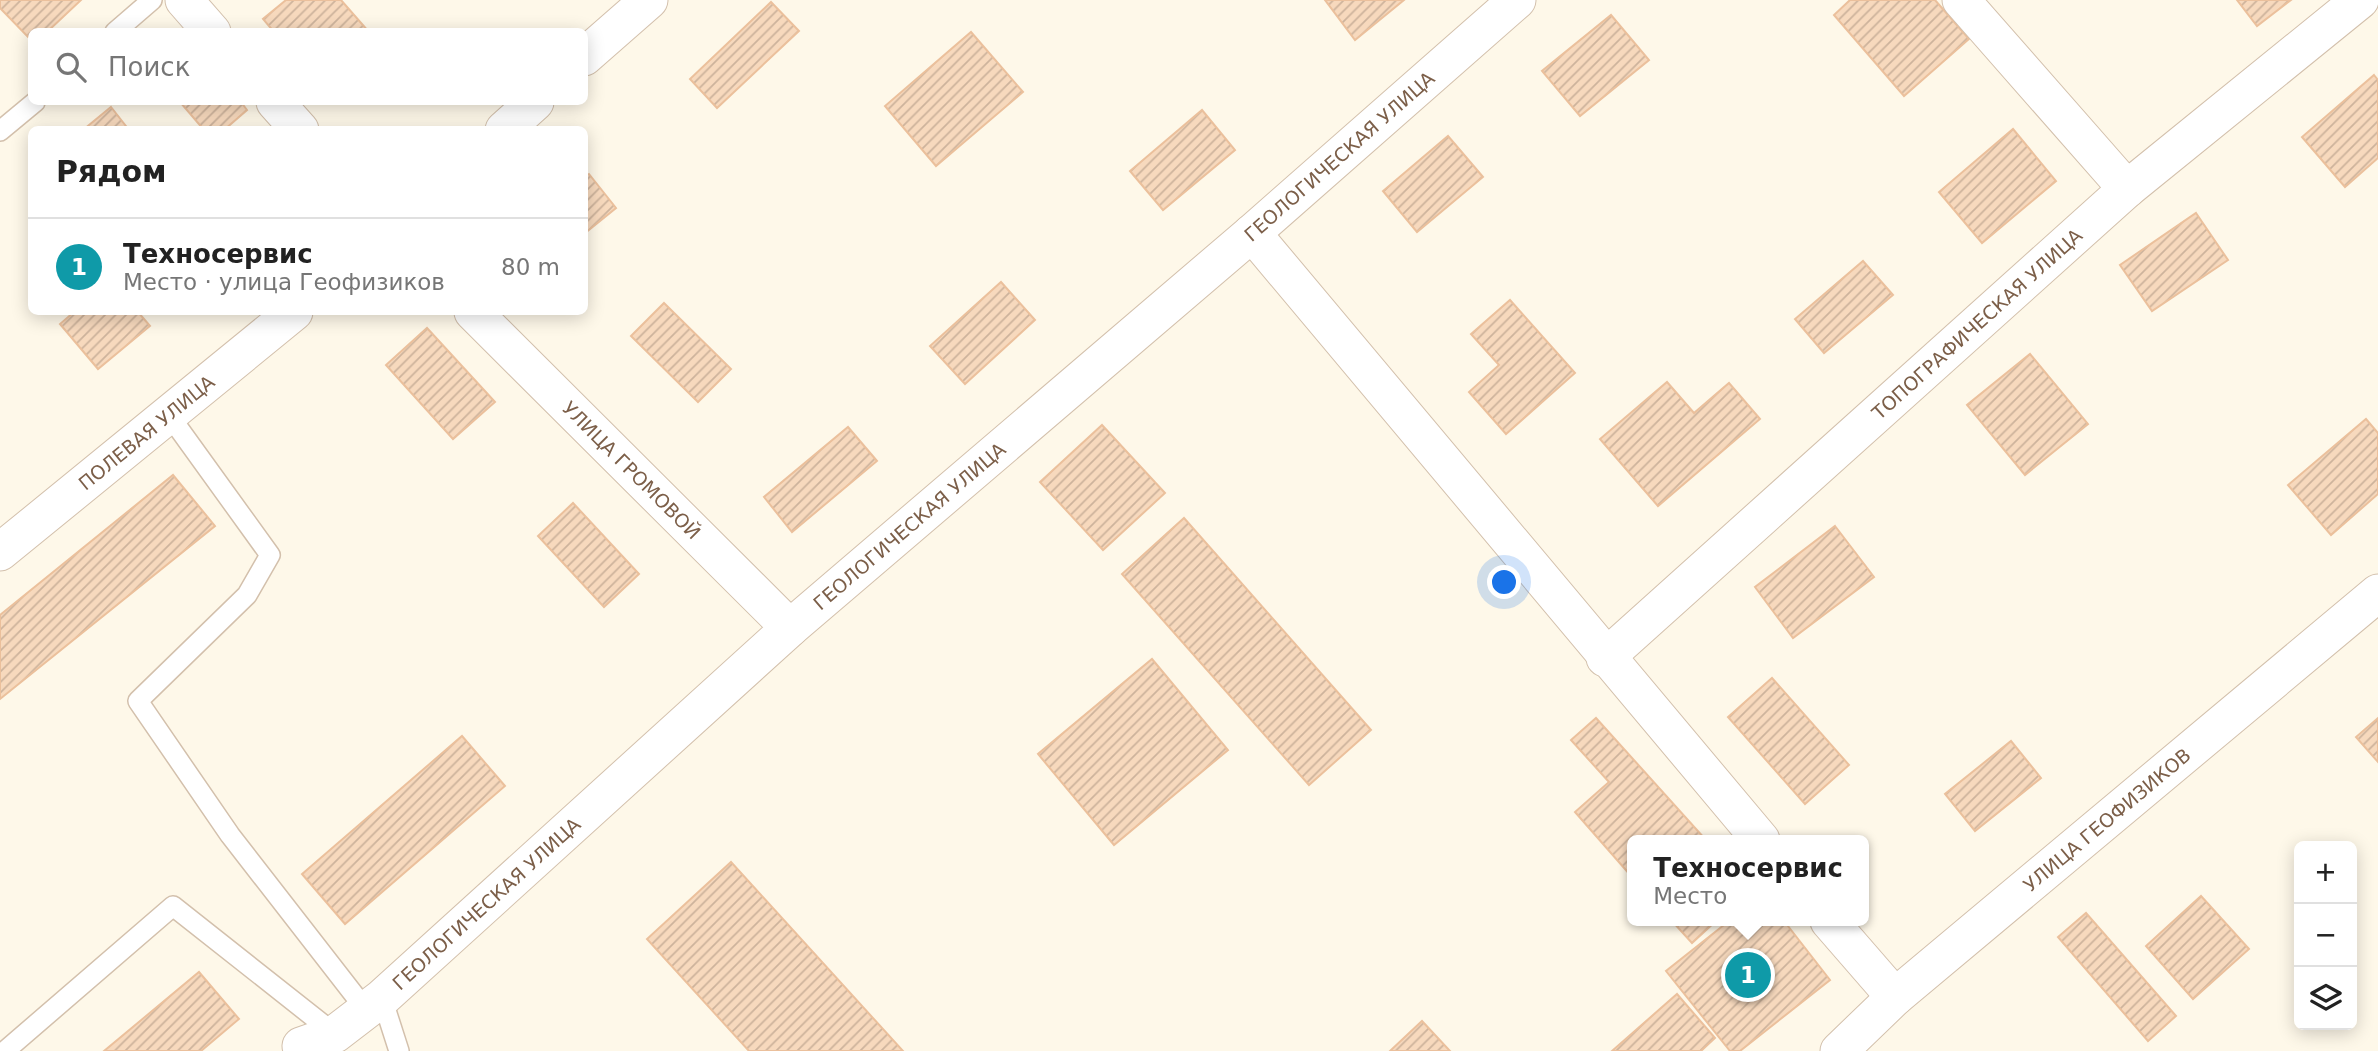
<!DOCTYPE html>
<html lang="ru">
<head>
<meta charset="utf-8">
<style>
	:root { --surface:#fff; --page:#f6f6f6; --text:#222; --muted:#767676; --line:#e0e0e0; --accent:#b45309 }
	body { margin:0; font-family:"DejaVu Sans",sans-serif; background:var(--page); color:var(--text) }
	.controls { position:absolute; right:21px; bottom:21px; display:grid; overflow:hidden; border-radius:10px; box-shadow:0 4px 18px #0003 }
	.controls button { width:63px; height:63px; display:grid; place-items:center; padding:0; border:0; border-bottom:2px solid var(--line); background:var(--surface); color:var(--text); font:35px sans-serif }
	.you { position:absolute; left:1505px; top:583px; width:24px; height:24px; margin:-18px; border:5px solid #fff; border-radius:50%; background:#1a73e8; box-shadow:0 0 0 10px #1a73e833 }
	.badge { display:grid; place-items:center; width:46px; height:46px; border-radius:50%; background:var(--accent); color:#fff; font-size:23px; font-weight:700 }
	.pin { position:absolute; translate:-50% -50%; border:4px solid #fff; box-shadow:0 2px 7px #0006 }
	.popup { position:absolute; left:1627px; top:835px; width:242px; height:91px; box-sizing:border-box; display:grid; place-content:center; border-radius:10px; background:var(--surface); filter:drop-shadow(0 2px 5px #0005); font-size:23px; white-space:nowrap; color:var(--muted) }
	.popup b { font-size:26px; color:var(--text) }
	.popup::after { content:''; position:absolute; left:50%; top:100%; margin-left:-14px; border:14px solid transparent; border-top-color:var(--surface) }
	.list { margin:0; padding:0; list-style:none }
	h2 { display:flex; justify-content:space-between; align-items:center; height:91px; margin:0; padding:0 28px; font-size:30px }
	h2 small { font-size:23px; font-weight:400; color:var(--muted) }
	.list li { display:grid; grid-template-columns:46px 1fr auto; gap:21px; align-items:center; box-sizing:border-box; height:98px; padding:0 28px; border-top:2px solid var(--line) }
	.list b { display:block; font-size:26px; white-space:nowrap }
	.list p { margin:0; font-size:23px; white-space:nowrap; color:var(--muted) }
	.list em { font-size:23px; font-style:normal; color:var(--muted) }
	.icon { flex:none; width:38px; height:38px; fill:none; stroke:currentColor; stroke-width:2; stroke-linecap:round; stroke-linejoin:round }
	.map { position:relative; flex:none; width:2378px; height:1051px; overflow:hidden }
	.search { position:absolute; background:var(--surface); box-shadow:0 4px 18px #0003; left:28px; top:28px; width:560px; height:77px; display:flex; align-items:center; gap:18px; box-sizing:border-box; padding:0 24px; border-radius:10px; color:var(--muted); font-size:26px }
	.panel { position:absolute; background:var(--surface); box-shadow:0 4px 18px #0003; left:28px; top:126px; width:560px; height:189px; border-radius:10px }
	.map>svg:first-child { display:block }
</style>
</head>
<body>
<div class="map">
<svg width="2378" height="1051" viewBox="0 0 2378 1051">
	<defs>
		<pattern id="building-hatch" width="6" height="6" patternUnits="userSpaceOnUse" patternTransform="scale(1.75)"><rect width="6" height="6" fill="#f7d9bd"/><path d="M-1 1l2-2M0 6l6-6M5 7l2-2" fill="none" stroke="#cdb39c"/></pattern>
	</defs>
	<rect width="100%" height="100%" fill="#fef8e9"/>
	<g fill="url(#building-hatch)" stroke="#ebc09c" stroke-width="2">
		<path d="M0 0H81L47 32H32V41L0 8Z"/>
		<path d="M286 0H341L369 32H274L263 19Z"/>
		<path d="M1325 0H1404L1355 40Z"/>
		<path d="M1850 0H1935L1969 39 1904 96 1834 15Z"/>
		<path d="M2237 0H2291L2257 26Z"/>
		<path d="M771 2 799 31 717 108 690 79Z"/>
		<path d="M1611 15 1649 60 1580 116 1542 71Z"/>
		<path d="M971 32 1023 92 936 166 885 106Z"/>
		<path d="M2374 75 2378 80V158L2345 187 2302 137Z"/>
		<path d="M180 102H241L247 110 224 130H204Z"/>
		<path d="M111 107 129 130H83Z"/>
		<path d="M1202 110 1235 150 1163 210 1130 171Z"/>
		<path d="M2013 129 2056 181 1982 243 1939 192Z"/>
		<path d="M1448 136 1483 177 1417 232 1383 191Z"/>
		<path d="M589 174 616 208 584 234V177Z"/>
		<path d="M2196 213 2228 260 2152 311 2120 265Z"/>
		<path d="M1863 261 1893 295 1824 353 1795 319Z"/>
		<path d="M1001 282 1035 320 965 384 930 346Z"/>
		<path d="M1510 300 1575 373 1506 434 1469 392 1499 365 1471 334Z"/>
		<path d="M664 303 731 369 698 402 631 336Z"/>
		<path d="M74 312H138L150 326 98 369 60 324Z"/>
		<path d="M427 328 495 402 453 439 386 365Z"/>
		<path d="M2030 354 2088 424 2025 475 1967 405Z"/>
		<path d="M1667 382 1694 413 1729 383 1760 419 1658 506 1600 439Z"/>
		<path d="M2366 419 2378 433V494L2331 535 2288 485Z"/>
		<path d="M1102 425 1165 493 1103 550 1040 482Z"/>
		<path d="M848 427 877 461 792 532 764 497Z"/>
		<path d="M173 475 215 526 0 699V615Z"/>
		<path d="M573 503 639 574 604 607 538 536Z"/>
		<path d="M1184 518 1371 730 1309 785 1122 574Z"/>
		<path d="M1835 526 1874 577 1793 638 1755 587Z"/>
		<path d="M1152 659 1228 750 1114 845 1038 754Z"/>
		<path d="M1772 678 1849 765 1805 804 1728 717Z"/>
		<path d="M1596 718 1706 840H1632V877L1575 812 1609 782 1571 740Z"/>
		<path d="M2378 718V762L2356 737Z"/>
		<path d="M462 736 505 786 345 924 302 874Z"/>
		<path d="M2011 741 2041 778 1975 831 1945 794Z"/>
		<path d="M731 862 903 1051H749L647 939Z"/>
		<path d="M2201 896 2249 949 2193 999 2146 946Z"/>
		<path d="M2086 913 2176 1016 2148 1041 2058 937Z"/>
		<path d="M1672 921H1716L1692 943Z"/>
		<path d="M1729 921H1784L1830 980 1740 1051H1730L1666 971Z"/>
		<path d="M199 972 239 1019 201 1051H104Z"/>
		<path d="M1677 994 1715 1038 1701 1051H1612Z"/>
		<path d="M1422 1021 1450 1051H1390Z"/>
	</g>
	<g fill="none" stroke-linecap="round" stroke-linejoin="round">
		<defs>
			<g id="service">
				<path d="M115 32 152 0"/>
				<path d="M0 131 35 102"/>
				<path d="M169 415 270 555 247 595 138 701 230 835 366 1010"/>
				<path d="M382 998 399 1051"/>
				<path d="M5 1051 173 906 335 1034"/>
			</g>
			<g id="minor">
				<path d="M184 0 212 32"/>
				<path d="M1961 0 2127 189"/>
				<path d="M584 57 649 0"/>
				<path d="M275 102 300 130"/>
				<path d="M504 130 535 102"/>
				<path d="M1252 233 1761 840"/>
				<path id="s1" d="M473 312 790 628"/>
				<path id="s2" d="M0 552 294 312"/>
				<path id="s3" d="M1605 658 2127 189 2360 0"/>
				<path d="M1829 921 1895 997"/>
				<path id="s4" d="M301 1046 335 1034 382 998 790 628 1252 233 1517 0"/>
				<path id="s5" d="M1839 1051 1895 997 2378 593"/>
			</g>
		</defs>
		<use href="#service" stroke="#d3c0ac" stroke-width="22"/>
		<use href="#minor" stroke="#d3c0ac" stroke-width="39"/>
		<use href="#service" stroke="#fff" stroke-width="19"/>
		<use href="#minor" stroke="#fff" stroke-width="37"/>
	</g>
	<g text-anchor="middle" stroke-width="6" stroke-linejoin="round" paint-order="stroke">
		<g font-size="19" fill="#7c5f49" stroke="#fffbf1">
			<text dy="7" stroke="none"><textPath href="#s4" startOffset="1370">ГЕОЛОГИЧЕСКАЯ УЛИЦА</textPath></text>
			<text dy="7" stroke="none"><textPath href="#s3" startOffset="500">ТОПОГРАФИЧЕСКАЯ УЛИЦА</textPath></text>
			<text dy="7" stroke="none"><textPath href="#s2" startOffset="189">ПОЛЕВАЯ УЛИЦА</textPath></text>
			<text dy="7" stroke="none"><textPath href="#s1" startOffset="224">УЛИЦА ГРОМОВОЙ</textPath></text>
			<text dy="7" stroke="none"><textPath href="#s4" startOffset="803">ГЕОЛОГИЧЕСКАЯ УЛИЦА</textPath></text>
			<text dy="7" stroke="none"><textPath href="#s5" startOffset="354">УЛИЦА ГЕОФИЗИКОВ</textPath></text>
			<text dy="7" stroke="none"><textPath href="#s4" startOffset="236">ГЕОЛОГИЧЕСКАЯ УЛИЦА</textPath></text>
		</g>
	</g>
</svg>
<div class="controls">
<button>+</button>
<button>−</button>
<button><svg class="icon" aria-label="layers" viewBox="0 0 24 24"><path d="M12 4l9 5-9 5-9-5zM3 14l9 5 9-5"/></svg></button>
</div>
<div class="you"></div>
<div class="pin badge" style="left:1748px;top:975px;background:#0f9aa8">1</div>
<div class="popup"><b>Техносервис</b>Место</div>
<div class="search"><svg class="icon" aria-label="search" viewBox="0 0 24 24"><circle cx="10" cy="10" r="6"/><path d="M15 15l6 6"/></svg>Поиск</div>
<section class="panel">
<h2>Рядом<small></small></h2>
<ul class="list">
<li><span class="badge" style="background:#0f9aa8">1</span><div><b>Техносервис</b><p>Место · улица Геофизиков</p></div><em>80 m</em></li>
</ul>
</section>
</div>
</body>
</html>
